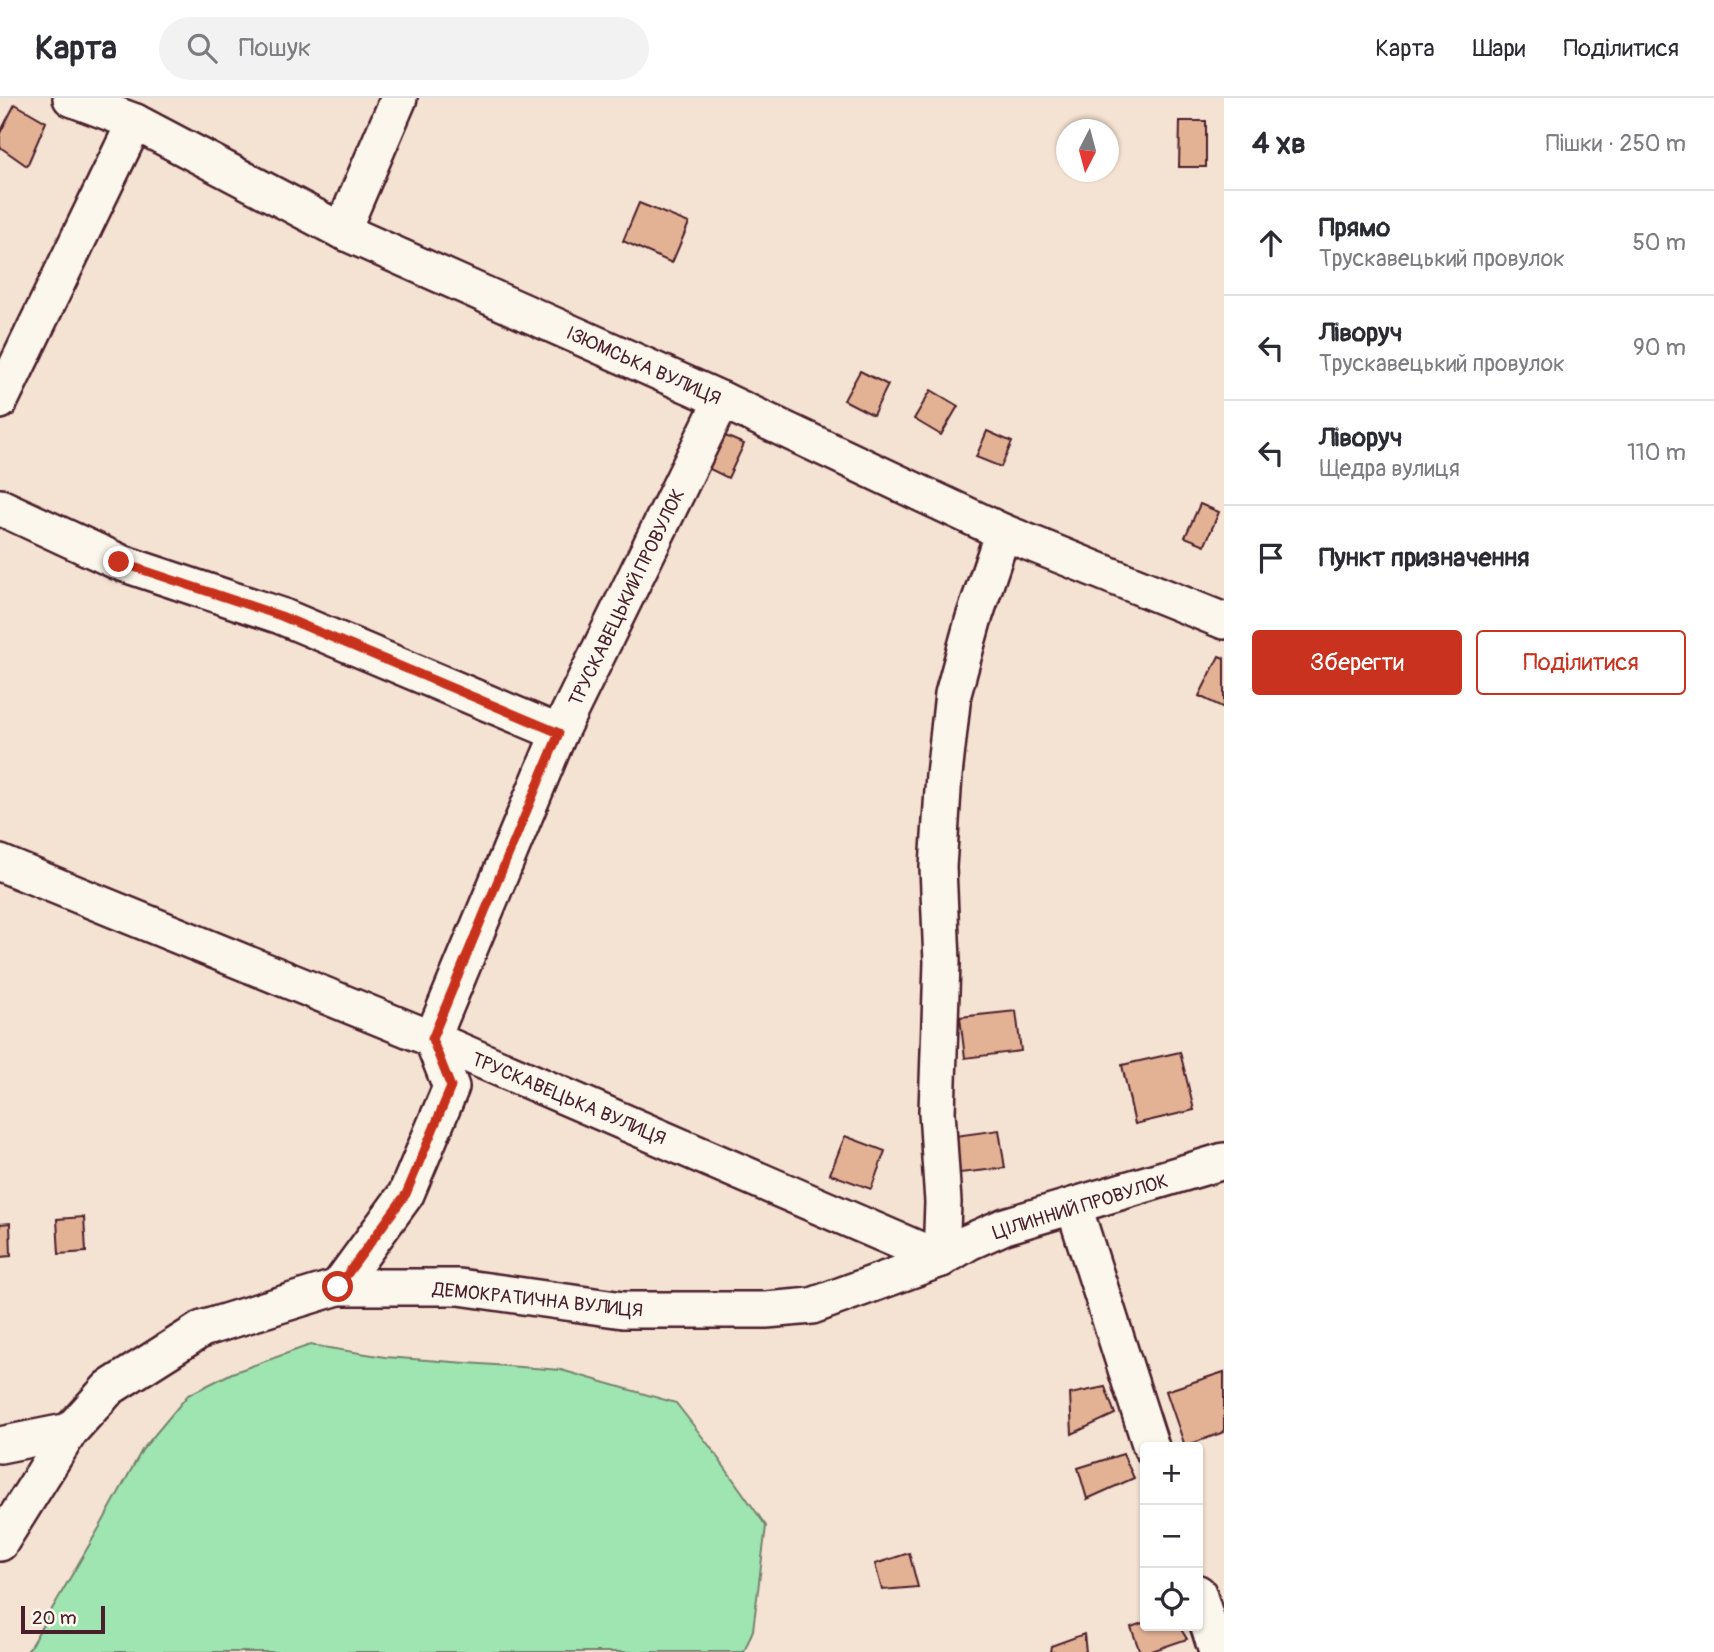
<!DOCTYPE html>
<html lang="uk">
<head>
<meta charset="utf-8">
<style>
	:root { --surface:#fff; --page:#f2f2f3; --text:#2b2b33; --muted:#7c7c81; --line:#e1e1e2; --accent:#c8321e }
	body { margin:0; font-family:Pangolin,sans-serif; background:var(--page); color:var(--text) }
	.controls { position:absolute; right:21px; bottom:21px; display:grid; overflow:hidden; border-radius:7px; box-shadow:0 2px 5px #0004 }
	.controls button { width:63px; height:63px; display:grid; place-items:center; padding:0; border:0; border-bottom:2px solid var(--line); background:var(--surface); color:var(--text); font:35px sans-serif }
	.compass { position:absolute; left:1056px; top:21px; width:63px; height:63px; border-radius:50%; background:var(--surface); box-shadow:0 2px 5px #0004; rotate:186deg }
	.scale { position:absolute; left:21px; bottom:18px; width:84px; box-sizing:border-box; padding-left:7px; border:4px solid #4a1f2b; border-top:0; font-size:19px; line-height:24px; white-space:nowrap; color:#4a1f2b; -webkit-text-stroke:5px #fbf7ec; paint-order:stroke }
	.stop { position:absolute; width:21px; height:21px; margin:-16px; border:5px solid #c8321e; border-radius:50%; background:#fff }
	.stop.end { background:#c8321e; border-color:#fff; box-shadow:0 2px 7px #0008 }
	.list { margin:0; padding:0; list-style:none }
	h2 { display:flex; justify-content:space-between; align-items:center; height:91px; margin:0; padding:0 28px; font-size:30px }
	h2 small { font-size:23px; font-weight:400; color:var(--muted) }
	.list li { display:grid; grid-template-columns:46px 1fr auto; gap:21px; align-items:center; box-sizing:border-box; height:105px; padding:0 28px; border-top:2px solid var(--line) }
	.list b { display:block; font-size:26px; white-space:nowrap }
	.list p { margin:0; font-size:23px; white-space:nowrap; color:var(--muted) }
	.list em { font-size:23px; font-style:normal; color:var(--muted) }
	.actions { display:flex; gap:14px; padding:21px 28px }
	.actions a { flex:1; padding:16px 0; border:2px solid var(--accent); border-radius:7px; text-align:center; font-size:24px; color:var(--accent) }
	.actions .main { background:var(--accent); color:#fff }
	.icon { flex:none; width:38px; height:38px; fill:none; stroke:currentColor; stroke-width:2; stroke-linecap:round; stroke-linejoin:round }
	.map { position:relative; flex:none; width:1224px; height:1554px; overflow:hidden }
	header { display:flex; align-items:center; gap:42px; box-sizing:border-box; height:98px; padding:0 35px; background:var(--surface); border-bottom:2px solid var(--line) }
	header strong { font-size:33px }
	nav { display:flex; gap:38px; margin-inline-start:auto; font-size:24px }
	.search { width:490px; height:63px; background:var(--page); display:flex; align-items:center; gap:18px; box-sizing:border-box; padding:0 24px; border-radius:38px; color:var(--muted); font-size:26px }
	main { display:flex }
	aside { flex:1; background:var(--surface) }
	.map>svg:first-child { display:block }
</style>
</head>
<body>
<header>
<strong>Карта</strong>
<div class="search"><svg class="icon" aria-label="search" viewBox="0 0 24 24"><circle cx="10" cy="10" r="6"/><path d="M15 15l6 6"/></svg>Пошук</div>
<nav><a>Карта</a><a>Шари</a><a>Поділитися</a></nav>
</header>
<main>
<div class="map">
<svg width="1224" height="1554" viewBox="0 0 1224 1554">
	<rect width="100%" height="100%" fill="#f4e2d2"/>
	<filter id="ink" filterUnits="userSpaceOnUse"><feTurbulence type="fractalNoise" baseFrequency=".0143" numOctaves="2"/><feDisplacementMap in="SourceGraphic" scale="14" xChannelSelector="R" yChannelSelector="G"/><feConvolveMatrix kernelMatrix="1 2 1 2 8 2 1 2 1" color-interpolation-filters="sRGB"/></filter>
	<g filter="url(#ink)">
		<path fill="#9fe5b1" stroke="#74826e" stroke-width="2" d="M310 1247 385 1259 561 1272 676 1305 711 1350 766 1428 753 1532 744 1554H27L102 1425 142 1352 188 1297 232 1275Z"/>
		<g fill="#e3b295" stroke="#4a1f2b" stroke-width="2">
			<path d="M15 6 46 24 27 68 0 49V35Z"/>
			<path d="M1180 23H1206V69H1179Z"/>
			<path d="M639 105 689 125 672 165 623 143Z"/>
			<path d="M860 273 888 287 873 317 844 302Z"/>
			<path d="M931 292 958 308 941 337 914 321Z"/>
			<path d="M987 333 1012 344 1001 369 976 359Z"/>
			<path d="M723 337 744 346 728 380 708 370Z"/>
			<path d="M1200 406 1219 414 1205 447 1185 439Z"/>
			<path d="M1219 558 1224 560V610L1199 598Z"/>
			<path d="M1016 913 1021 953 965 960 960 919Z"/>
			<path d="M1180 954 1194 1012 1135 1026 1122 967Z"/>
			<path d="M999 1032 1005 1070 960 1075 955 1038Z"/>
			<path d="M845 1038 885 1053 871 1091 830 1076Z"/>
			<path d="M84 1119 86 1154 59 1156 57 1121Z"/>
			<path d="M10 1125 11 1158 0 1159V1126Z"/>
			<path d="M1224 1274V1334L1185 1348 1166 1293Z"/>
			<path d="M1105 1289 1115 1316 1072 1336 1070 1296Z"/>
			<path d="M1123 1356 1134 1380 1087 1401 1078 1370Z"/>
			<path d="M909 1455 918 1489 882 1492 875 1466Z"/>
			<path d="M1145 1524V1528H1179L1187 1541 1149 1554H1140L1131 1529Z"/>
			<path d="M1084 1536 1086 1554H1050L1051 1548Z"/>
		</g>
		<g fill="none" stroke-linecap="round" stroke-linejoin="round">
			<defs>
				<g id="minor">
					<path d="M71 0 135 24 342 133 722 302 1003 434 1224 523"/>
					<path d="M342 133 399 0"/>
					<path d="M0 303 135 24"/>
					<path d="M0 409 119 464 281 518 559 635"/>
					<path d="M0 765 432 941 941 1161"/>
					<path d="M1074 1109 1151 1349"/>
					<path d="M941 1161 943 1104 937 1014 942 864 938 769 944 677 953 596 973 523 1003 434"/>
					<path d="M338 1189 406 1096 451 989 432 941 559 635 722 302"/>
					<path d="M0 1347 70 1333"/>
					<path d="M0 1445 70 1333 109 1290 202 1231 338 1189H459L623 1212H766L812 1208 941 1161 969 1144 1005 1128 1224 1063"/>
					<path d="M1198 1495 1217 1554"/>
				</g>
			</defs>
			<use href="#minor" stroke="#4a1f2b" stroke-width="40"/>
			<use href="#minor" stroke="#fbf7ec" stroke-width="35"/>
		</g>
	</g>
	<g fill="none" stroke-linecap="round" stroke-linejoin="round" filter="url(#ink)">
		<path stroke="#c8321e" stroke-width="9" d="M119 464 281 518 559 635 432 941 451 989 406 1096 338 1189"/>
	</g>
	<g text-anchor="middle" stroke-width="5" stroke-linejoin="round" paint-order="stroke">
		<g font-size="19" fill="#4a1f2b" stroke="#fbf7ec">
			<text transform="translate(644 267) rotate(24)" y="7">ІЗЮМСЬКА ВУЛИЦЯ</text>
			<text transform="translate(626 499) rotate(-64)" y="7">ТРУСКАВЕЦЬКИЙ ПРОВУЛОК</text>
			<text transform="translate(569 1000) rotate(23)" y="7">ТРУСКАВЕЦЬКА ВУЛИЦЯ</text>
			<text transform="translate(1080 1108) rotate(-17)" y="7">ЦІЛИННИЙ ПРОВУЛОК</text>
			<text transform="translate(538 1201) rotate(6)" y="7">ДЕМОКРАТИЧНА ВУЛИЦЯ</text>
		</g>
	</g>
</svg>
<div class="controls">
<button>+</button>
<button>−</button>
<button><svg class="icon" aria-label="locate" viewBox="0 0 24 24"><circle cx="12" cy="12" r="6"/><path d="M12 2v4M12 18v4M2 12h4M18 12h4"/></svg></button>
</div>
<svg class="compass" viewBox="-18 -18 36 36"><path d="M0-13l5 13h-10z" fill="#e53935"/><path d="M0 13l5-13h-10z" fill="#7c7c81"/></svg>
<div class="scale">20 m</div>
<div class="stop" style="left:338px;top:1189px"></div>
<div class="stop end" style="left:119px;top:464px"></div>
</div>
<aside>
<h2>4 хв<small>Пішки · 250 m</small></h2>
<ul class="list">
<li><svg class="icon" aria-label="ahead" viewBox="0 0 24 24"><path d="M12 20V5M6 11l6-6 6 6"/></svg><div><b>Прямо</b><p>Трускавецький провулок</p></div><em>50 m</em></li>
<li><svg class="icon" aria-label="left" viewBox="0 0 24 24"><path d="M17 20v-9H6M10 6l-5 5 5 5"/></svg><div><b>Ліворуч</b><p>Трускавецький провулок</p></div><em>90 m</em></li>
<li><svg class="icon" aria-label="left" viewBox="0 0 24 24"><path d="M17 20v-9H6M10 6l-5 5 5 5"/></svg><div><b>Ліворуч</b><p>Щедра вулиця</p></div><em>110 m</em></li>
<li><svg class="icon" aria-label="arrive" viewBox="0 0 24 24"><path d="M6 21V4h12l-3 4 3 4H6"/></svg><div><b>Пункт призначення</b></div></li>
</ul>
<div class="actions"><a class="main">Зберегти</a><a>Поділитися</a></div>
</aside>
</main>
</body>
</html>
